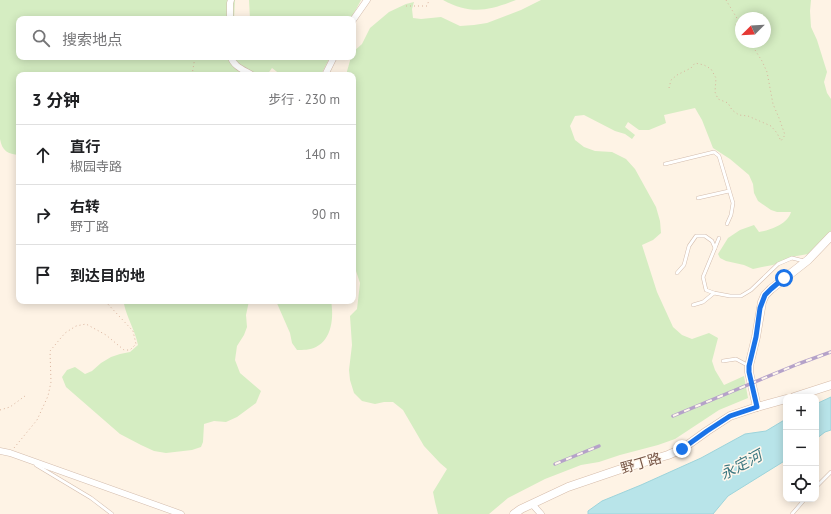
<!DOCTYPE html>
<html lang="zh">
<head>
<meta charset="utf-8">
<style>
	:root { --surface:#fff; --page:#f2f2f2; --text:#202124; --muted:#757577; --line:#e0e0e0 }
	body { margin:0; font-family:"PT Sans","Noto Sans SC",sans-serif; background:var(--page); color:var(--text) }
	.controls { position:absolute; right:12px; bottom:12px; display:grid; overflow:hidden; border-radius:8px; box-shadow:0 2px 10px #0003 }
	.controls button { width:36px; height:36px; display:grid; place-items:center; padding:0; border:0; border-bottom:1px solid var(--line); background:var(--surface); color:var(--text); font:20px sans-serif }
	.compass { position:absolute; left:735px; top:12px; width:36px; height:36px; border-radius:50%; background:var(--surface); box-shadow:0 2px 10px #0003; rotate:246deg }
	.stop { position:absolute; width:12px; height:12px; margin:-9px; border:3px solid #1a73e8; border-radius:50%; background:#fff }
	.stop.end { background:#1a73e8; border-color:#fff; box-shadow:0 1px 4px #0008 }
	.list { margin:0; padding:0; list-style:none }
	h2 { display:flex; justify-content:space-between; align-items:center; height:52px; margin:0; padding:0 16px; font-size:17px }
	h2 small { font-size:13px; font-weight:400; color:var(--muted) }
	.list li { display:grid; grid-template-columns:26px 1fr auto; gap:12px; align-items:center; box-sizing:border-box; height:60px; padding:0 16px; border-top:1px solid var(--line) }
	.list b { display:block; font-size:15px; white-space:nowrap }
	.list p { margin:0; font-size:13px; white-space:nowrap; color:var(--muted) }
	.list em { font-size:13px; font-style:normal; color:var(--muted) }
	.icon { flex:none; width:22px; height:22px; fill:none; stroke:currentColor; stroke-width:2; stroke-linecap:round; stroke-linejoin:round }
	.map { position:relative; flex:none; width:831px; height:514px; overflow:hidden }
	.search { position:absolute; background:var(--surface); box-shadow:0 2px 10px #0003; left:16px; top:16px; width:340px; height:44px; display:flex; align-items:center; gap:10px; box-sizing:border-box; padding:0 14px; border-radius:8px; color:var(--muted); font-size:15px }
	.panel { position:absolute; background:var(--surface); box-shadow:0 2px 10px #0003; left:16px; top:72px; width:340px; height:232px; border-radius:8px }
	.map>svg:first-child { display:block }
</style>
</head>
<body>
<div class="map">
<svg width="831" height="514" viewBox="0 0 831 514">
	<rect width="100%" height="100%" fill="#fef3e5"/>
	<g fill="#d5edc2" fill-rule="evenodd">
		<path d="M0 0H235L234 19H19V57H330L321 75H281L272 68 267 75H19V155C8 154 2 151 0 139Z"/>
		<path d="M249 0H361L351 19H250Z"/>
		<path d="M443 0H516C488 11 471 15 443 0Z"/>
		<path d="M541 0H811L810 11 811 27 817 40 827 72 824 82 827 93 831 99V232L808 254 791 257 773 265 762 267 753 269 744 265 726 261 720 258 718 254 728 238 740 230 754 225 759 232C770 230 787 225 791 212H777L771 210 758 201 754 193 753 184 749 175 730 159 713 148 702 120 695 108 664 115 666 123 649 130H639L628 122 625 127 635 135 632 139 625 134 615 131 584 115 575 116 570 126 575 140 584 147 595 151 612 152 626 159 635 169 656 207 660 221 661 233 653 240 642 245 657 292 673 327 682 335 692 339 709 333 718 338 712 361 715 370 724 385 744 376 748 398 719 410 675 439 658 445 620 455 599 462 581 465 545 479 508 498 489 514H438L435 502 433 492 447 469 440 463 424 446 403 410 393 402H384L375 404 362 401 354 393 350 380 349 370 352 345 350 316 357 309 360 283 355 268 353 267V75H346L351 57H353V52L362 44 370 28 389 12 406 4 414 2 412 9 413 18 421 19 441 17 460 26 474 25 487 23 521 10ZM741 18H765V42H741Z"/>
		<path d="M127 301H249L246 315 247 327 244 335 237 346 235 360 240 373 261 391 256 403 237 417 226 422 214 421 204 424 203 442 201 447 192 450 166 453 154 451 141 445 120 434 66 387 62 377 67 370 75 367 85 374 92 371 101 363 111 357 120 354 130 352 138 345C135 330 127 318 124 304Z"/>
		<path d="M276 301H331C334 317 332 339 316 347 310 350 303 350 297 350L292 343 290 333Z"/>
	</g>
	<g fill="#b8e4e9" stroke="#9dd4db">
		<path d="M831 397V430L825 432 816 439V404Z"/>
		<path d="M786 419V460L728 496 713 514H588V511L602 501 641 485 701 458 745 434 766 431Z"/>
	</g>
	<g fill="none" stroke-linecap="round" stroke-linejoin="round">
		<defs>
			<g id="lane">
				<path d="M665 164 714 152 719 156 733 203 731 215 727 224"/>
				<path d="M698 198 729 191"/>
				<path d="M715 248 719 238"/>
				<path d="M677 273 684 265 689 246 696 236H705L712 241 715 248 703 277 706 290 714 293 730 296H741L751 290 778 264 792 258 804 261"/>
				<path d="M693 305 703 302 714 293"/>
				<path d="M723 361 736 359 749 366"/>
				<path d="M36 465 91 498 112 514"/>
				<path d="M816 487 831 472"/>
				<path d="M792 514 805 499"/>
			</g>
			<g id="street">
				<path d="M230 19V3L231 0"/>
				<path d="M353 20 367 0"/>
				<path d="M231 57C233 66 244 70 252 75"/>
				<path d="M325 75 334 57"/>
				<path d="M0 451 10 453 181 514"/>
				<path d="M532 504 541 514"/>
			</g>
			<g id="secondary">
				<path d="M794 397 831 385"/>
				<path d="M757 407 749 372V366L756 337 762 302 765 295 771 289 808 260 831 236"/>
				<path d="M514 514 521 509 568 487 618 470 668 455 682 449 707 431 730 416 757 407 786 399"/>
			</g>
		</defs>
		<use href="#lane" stroke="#d3bcad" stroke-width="4"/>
		<use href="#street" stroke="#d3bcad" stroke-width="7"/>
		<use href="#secondary" stroke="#d6bcaa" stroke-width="9"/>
		<g stroke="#dab39d" stroke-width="1" stroke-dasharray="1 3" stroke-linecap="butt">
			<path d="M726 0 738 20 735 27 741 30"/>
			<path d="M406 6H427L429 0"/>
			<path d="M192 75 195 57"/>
			<path d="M669 88 671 80 677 75 691 68 695 63 704 65 711 69 716 78 715 92 718 99 728 103 732 110 739 115 748 116 771 126 777 133 781 141 785 135 779 118 773 104 767 72 762 61 750 42"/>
			<path d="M0 410 10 407 25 396"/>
			<path d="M14 448 37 420 48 396 51 382 50 351 65 333 76 326 86 324 106 335 124 350H130L136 344 133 331 105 301"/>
		</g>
		<use href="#lane" stroke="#fff" stroke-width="3"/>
		<use href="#street" stroke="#fff" stroke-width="6"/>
		<use href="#secondary" stroke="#fff" stroke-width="8"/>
		<defs>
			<g id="rail">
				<path d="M673 416 798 364 831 352"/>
				<path d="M555 464 599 446"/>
			</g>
		</defs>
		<use href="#rail" stroke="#b5a2c9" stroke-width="3.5"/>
		<use href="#rail" stroke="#fff7ed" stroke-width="2" stroke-dasharray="6" stroke-linecap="butt"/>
	</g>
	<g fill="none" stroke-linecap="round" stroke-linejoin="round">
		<path stroke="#1a73e8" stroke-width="5" d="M682 449 707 431 730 416 757 407 749 372V366L756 337 760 308 765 295 771 289 784 278"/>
	</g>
	<g text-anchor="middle" stroke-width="3" stroke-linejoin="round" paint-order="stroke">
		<g font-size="14" fill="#795848" stroke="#fff7ed">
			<text transform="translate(641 463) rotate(-16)" y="5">野丁路</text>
		</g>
		<g font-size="15" font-style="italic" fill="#3a767f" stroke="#fff7ed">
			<text transform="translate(741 465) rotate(-28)" y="5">永定河</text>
		</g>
	</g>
</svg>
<div class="controls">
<button>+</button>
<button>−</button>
<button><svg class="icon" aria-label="locate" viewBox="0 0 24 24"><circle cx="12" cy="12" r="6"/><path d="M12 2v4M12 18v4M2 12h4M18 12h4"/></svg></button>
</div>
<svg class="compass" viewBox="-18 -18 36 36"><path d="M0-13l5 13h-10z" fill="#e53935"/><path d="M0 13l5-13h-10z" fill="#757577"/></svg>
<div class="stop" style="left:784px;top:278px"></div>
<div class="stop end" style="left:682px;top:449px"></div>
<div class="search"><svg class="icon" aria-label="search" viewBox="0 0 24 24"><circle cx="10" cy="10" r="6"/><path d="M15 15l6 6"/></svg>搜索地点</div>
<section class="panel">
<h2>3 分钟<small>步行 · 230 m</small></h2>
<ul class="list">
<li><svg class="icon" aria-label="ahead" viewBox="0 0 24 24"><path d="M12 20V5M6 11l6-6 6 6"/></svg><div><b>直行</b><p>椒园寺路</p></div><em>140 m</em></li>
<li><svg class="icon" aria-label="right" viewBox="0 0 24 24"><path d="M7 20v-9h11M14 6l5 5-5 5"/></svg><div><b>右转</b><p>野丁路</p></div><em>90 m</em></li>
<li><svg class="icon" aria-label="arrive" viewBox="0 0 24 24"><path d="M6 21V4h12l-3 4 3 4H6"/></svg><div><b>到达目的地</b></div></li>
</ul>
</section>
</div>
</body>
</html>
